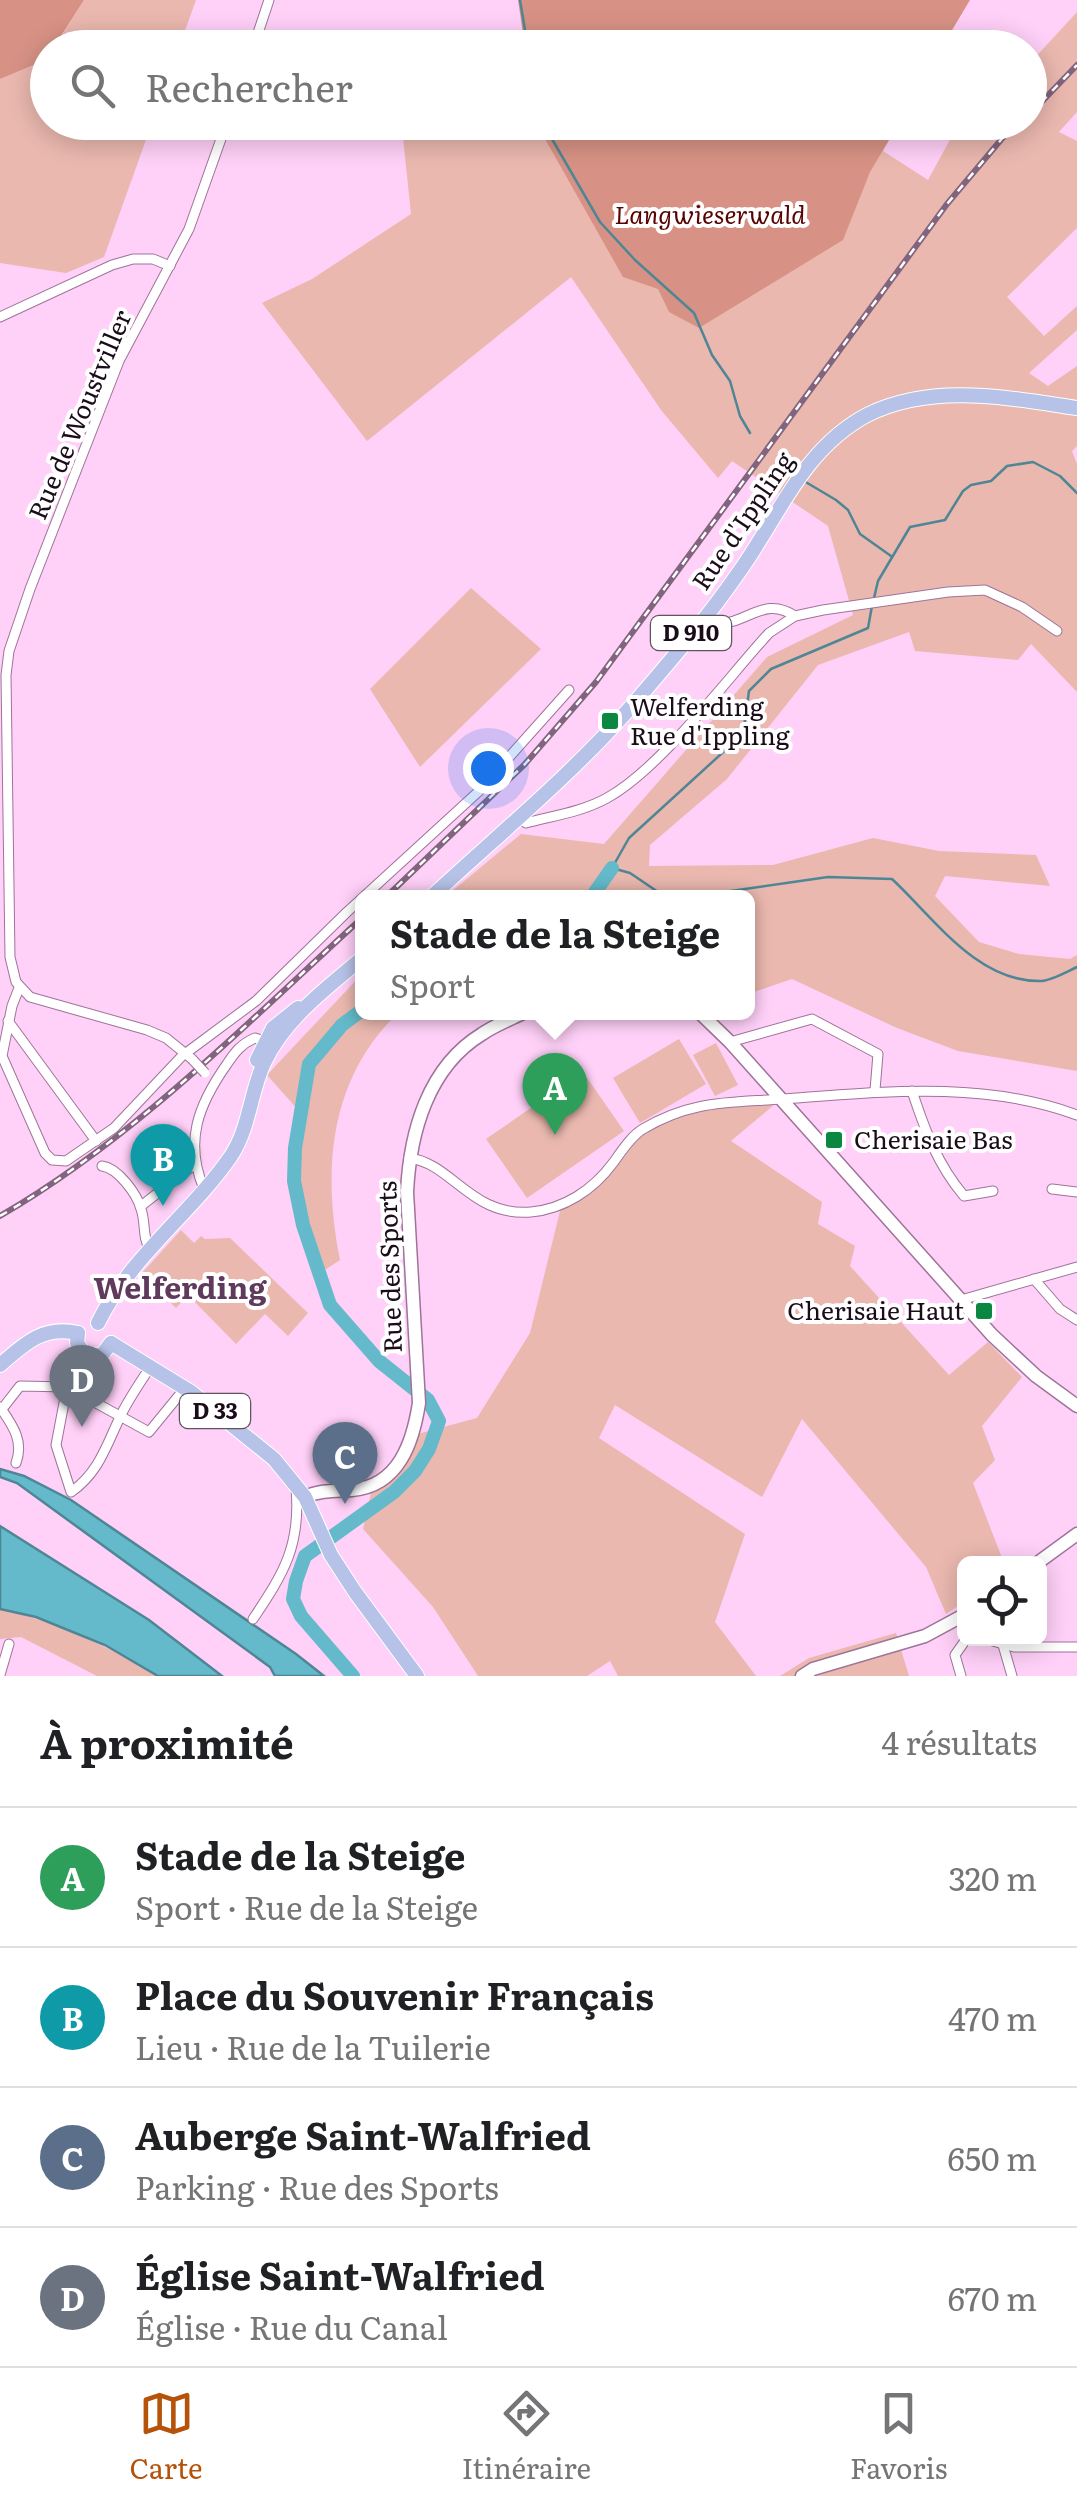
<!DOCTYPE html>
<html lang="fr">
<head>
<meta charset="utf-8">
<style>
	:root { --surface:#fff; --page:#f6f6f6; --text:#202124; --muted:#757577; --line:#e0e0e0; --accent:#b45309 }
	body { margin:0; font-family:Literata,serif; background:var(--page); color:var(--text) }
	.controls { position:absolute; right:30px; bottom:30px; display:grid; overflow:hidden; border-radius:15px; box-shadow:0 5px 25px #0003 }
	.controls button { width:90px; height:90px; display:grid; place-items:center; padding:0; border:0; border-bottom:2px solid var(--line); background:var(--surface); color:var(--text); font:50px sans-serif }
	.you { position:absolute; left:488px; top:768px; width:35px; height:35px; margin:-25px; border:8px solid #fff; border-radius:50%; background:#1a73e8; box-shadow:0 0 0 15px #1a73e833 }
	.badge { display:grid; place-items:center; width:65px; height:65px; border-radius:50%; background:var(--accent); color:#fff; font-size:32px; font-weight:700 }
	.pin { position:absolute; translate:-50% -82px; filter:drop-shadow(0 2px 5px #0008) }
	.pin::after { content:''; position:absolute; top:52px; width:35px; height:30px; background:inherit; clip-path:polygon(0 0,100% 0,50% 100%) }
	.popup { position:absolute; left:355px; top:890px; width:400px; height:130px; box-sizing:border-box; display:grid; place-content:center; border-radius:15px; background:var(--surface); filter:drop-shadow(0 2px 8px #0005); font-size:32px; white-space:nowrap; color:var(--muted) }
	.popup b { font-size:38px; color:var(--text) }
	.popup::after { content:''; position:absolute; left:50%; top:100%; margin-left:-20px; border:20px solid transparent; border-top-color:var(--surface) }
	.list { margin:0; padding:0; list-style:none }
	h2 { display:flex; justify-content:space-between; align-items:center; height:130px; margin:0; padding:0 40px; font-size:42px }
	h2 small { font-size:32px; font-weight:400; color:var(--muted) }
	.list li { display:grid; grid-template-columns:65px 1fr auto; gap:30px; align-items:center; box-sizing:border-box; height:140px; padding:0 40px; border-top:2px solid var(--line) }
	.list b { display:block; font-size:38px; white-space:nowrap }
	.list p { margin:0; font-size:32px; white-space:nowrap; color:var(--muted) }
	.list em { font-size:32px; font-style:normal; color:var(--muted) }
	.icon { flex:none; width:55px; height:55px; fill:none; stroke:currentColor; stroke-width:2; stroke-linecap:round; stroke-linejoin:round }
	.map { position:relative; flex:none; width:1077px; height:1676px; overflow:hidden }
	.search { position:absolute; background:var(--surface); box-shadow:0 5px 25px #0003; left:30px; right:30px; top:30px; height:110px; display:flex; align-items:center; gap:25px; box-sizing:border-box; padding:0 35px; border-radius:55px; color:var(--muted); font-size:38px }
	.sheet { height:690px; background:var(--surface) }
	nav { display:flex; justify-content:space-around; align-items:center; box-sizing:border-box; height:140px; border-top:2px solid var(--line); background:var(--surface); font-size:28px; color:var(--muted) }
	nav a { display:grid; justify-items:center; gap:5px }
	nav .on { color:var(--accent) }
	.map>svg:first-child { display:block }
</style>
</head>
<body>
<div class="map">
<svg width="1077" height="1676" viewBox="0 0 1077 1676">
	<rect width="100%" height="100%" fill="#ffd0f8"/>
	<g fill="#eab8af">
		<path d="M84 0H196L179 47 54 48Z"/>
		<path d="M1077 12V112L1059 132 1077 141V228L1007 297 1044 336 1077 306V330L1029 373 1048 386 1077 366V446L1072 451 1077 464V692L1031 644 1018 660 915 651 909 632 818 665 727 779 650 845 649 866 773 865 873 838 939 851 1036 855 1050 886 945 876 935 896 979 942 1019 954 1070 959 1077 955V1071L958 1051 897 1028 792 979 748 994V898L445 897 521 834 604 844 767 657 853 615 828 526 732 461 718 478 661 410 571 277 367 441 262 303 312 279 411 214 403 137 421 123H899L883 151 928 180 959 123 1030 122V63Z"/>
		<path d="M47 57 48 122 152 123 104 257 66 273 0 263V79Z"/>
		<path d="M471 588 541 649 420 767 370 689Z"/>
		<path d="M362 974V1012L398 1013C329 1079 322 1170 340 1260L317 1275 294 1181 300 1112 267 1075Z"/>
		<path d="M679 1039 706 1084 640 1123 613 1078Z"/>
		<path d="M716 1043 738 1085 715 1096 693 1055Z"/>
		<path d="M583 1072 624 1131 527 1198 486 1139Z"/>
		<path d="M781 1099 731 1141 822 1202 818 1224 855 1246 850 1266 949 1375 988 1342 1022 1377 982 1426 995 1460 973 1483 1004 1563 964 1564V1602L946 1614 926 1567 802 1419 762 1497 615 1405 599 1438 745 1534 715 1622 756 1676H618L610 1661 587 1676H478L433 1607 363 1529 373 1484 414 1435 477 1418 530 1333 561 1207 601 1180 639 1131 676 1112Z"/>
		<path d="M181 1230 194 1243 201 1236 205 1239 230 1238 308 1313 288 1336 265 1314 236 1344 188 1295 176 1308 147 1280 143 1272Z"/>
		<path d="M0 1609C58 1622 107 1646 158 1676H97L21 1637 0 1639Z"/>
		<path d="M896 1633 909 1676H780L809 1658Z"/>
	</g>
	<g fill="#d79285">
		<path d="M0 0H84L54 47 48 48 45 60 0 79Z"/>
		<path d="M518 0H970L942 47 525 48Z"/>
		<path d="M536 123H899L870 172 843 240 699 328 669 312 658 289 623 277Z"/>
	</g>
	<g fill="#64baca" stroke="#4e8695" stroke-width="2.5">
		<path d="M0 1469 24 1476 71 1500 296 1654 324 1676H275L270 1667 17 1483 0 1477Z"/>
		<path d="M0 1526 149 1620 222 1676H158L105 1645 36 1617 0 1609Z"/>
	</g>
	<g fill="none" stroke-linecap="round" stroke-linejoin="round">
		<g stroke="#4e8695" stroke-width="2.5">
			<path d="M520 0 528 48"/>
			<path d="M547 122 552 139 600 222 635 260 694 313 712 355 730 381 740 416 750 433"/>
			<path d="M804 481 836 500 848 510 860 534 891 556"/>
			<path d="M874 598 878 581 910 527 945 520 963 491 971 485 991 481 1007 466 1033 462 1060 476 1077 493"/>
			<path d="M872 606 868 628 771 669 749 691 743 734 629 838 612 868 630 873 661 894 717 893 828 877 892 879C934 918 977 982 1040 981 1051 981 1066 972 1077 967"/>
		</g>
		<g stroke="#64baca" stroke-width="14">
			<path d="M591 898 612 868"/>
			<path d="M353 1676 301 1616 293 1599 296 1581 305 1556 394 1492 415 1471 429 1449 439 1421 428 1400 379 1361 330 1305 303 1225 294 1181 295 1148 309 1064 342 1025 362 1010"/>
		</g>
		<defs>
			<g id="street">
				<path d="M253 48 269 0"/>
				<path d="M0 317 112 265 133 259H153L170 266"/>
				<path d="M701 625C712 625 724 624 734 621 757 613 771 600 795 616"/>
				<path d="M519 817 526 823C552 816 582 812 607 798 660 769 726 680 769 633L795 616 823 610 948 592 985 590 1022 607 1057 631"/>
				<path d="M19 988 12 1006 2 1056 45 1153 52 1160 66 1161 114 1128 182 1056 256 1001 347 912 478 792 569 690"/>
				<path d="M8 1021 96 1141"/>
				<path d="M730 1042 812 1019 878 1054 875 1090"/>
				<path d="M192 1059 166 1038 147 1030 30 997 16 982 10 957 6 675 9 651 30 589 119 361 189 229 227 122"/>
				<path d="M912 1091C925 1130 937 1164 964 1196L993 1191"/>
				<path d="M409 1158C452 1163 471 1217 531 1212 564 1209 593 1190 613 1163 621 1152 631 1136 643 1129 691 1100 729 1103 782 1099 880 1092 983 1080 1077 1115"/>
				<path d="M102 1166C118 1168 137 1194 141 1209 146 1223 142 1237 150 1250"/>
				<path d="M204 1189C184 1142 198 1105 227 1064 235 1052 241 1044 255 1038L267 1042"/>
				<path d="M1052 1189 1077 1192"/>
				<path d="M141 1206 195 1164"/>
				<path d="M1034 1279 1060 1309 1077 1320"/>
				<path d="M961 1300 1077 1267"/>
				<path d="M85 1355 67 1387 56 1445 71 1492C100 1472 107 1443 122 1413 130 1397 141 1381 151 1366"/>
				<path d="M0 1407C13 1426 24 1441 16 1463"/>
				<path d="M2 1409 20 1386 67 1387 149 1432 185 1388"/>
				<path d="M253 1619C284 1573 301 1545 296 1488"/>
				<path d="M982 1638 1014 1647H1077"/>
				<path d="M1003 1645 1012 1676"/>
				<path d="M0 1675 9 1644"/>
				<path d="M961 1676 955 1655 967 1638"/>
			</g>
			<g id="secondary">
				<path d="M699 1012 730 1042 992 1335 1036 1376 1077 1406"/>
				<path d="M305 1497C320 1490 336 1491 352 1490 399 1486 413 1442 419 1403L407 1192C410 1132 428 1067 482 1034 495 1025 511 1019 525 1012"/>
				<path d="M1036 1564 1077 1534"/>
				<path d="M802 1676 813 1669 925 1636 964 1615"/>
			</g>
			<g id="primary">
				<path d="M430 898C497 836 569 777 629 709 667 665 706 620 739 572 779 516 803 449 867 415 932 382 1009 398 1077 408"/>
				<path d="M257 1060 273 1028 298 1008"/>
				<path d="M98 1323C129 1258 191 1214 231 1156 250 1127 250 1093 264 1063 284 1019 327 988 362 958"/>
				<path d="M78 1333 77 1343 85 1355H102L111 1343"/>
				<path d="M111 1343 191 1392 274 1459 305 1497 331 1555 355 1592 417 1676"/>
				<path d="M0 1365C25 1343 44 1325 78 1333"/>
			</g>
		</defs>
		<use href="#street" stroke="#9e7498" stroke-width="11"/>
		<use href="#secondary" stroke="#9e7498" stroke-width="15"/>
		<use href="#primary" stroke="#fff" stroke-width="16"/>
		<use href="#street" stroke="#fff" stroke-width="9"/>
		<use href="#secondary" stroke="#fff" stroke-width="12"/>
		<use href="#primary" stroke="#b6c2e7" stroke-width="14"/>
		<defs>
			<g id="rail">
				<path d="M1030 114 1077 65"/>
				<path d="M385 898 525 764 596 682 947 204 1016 122"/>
				<path d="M0 1216C135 1138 248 1022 362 918"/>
			</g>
		</defs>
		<use href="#rail" stroke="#81647d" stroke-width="6"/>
		<use href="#rail" stroke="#fff" stroke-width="2.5" stroke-dasharray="8" stroke-linecap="butt"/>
		<defs>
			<path id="street-bridge" d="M192 1059 205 1073"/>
		</defs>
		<use href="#street-bridge" stroke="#9e7498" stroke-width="11" stroke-linecap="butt"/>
		<use href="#street-bridge" stroke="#fff" stroke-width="9"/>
	</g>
	<g fill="#0b8742" stroke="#fff" stroke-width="4">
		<rect x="600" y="711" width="20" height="20" rx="5"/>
		<rect x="824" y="1130" width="20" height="20" rx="5"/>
		<rect x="974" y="1301" width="20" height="20" rx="5"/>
	</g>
	<g text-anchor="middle" stroke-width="8" stroke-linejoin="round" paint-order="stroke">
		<g fill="#fff" stroke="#5f555e" stroke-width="2.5">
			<rect x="651" y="616" width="80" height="34" rx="8"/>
			<rect x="180" y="1394" width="70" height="34" rx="8"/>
		</g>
		<g font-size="22" font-weight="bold" fill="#1b0c19">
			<text x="691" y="641">D 910</text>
			<text x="215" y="1419">D 33</text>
		</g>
		<g font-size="25" font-style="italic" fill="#580300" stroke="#fff">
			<text x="710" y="224">Langwieserwald</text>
		</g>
		<g font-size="25" fill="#1b0c19" stroke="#fff">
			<text transform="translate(80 415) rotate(-67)" y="9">Rue de Woustviller</text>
			<text transform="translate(743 521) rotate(-56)" y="9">Rue d'Ippling</text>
			<text transform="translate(390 1267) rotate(-92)" y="9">Rue des Sports</text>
		</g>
		<g font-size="25" fill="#1b0c19" stroke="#fff" text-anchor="start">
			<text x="630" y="716">Welferding<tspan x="630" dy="29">Rue d'Ippling</tspan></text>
			<text x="854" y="1149">Cherisaie Bas</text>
			<text x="964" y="1320" text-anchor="end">Cherisaie Haut</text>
		</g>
		<g font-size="30" font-weight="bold" fill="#603a5c" stroke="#fff">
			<text x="180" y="1299">Welferding</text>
		</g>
	</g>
</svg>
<div class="controls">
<button><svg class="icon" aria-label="locate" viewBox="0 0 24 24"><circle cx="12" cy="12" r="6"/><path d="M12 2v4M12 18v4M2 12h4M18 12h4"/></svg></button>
</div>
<div class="you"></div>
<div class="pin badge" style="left:555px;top:1135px;background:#2e9e5b">A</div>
<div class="popup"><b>Stade de la Steige</b>Sport</div>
<div class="pin badge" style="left:163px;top:1206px;background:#0f9aa8">B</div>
<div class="pin badge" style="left:345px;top:1504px;background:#5c6f8a">C</div>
<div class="pin badge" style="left:82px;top:1427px;background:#6b7280">D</div>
<div class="search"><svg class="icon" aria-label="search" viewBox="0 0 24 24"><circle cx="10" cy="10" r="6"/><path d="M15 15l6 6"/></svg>Rechercher</div>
</div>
<section class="sheet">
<h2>À proximité<small>4 résultats</small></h2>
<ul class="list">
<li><span class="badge" style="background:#2e9e5b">A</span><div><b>Stade de la Steige</b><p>Sport · Rue de la Steige</p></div><em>320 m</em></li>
<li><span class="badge" style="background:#0f9aa8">B</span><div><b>Place du Souvenir Français</b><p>Lieu · Rue de la Tuilerie</p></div><em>470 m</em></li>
<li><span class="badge" style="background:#5c6f8a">C</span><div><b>Auberge Saint-Walfried</b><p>Parking · Rue des Sports</p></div><em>650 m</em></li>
<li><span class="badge" style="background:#6b7280">D</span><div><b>Église Saint-Walfried</b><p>Église · Rue du Canal</p></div><em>670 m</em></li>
</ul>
</section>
<nav>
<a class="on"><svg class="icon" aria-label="map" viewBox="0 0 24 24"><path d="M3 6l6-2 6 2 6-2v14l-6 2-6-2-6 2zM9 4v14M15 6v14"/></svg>Carte</a>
<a><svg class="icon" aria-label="directions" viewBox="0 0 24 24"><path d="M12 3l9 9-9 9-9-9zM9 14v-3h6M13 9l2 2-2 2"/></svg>Itinéraire</a>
<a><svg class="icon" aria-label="saved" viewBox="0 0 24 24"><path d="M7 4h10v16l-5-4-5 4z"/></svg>Favoris</a>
</nav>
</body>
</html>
